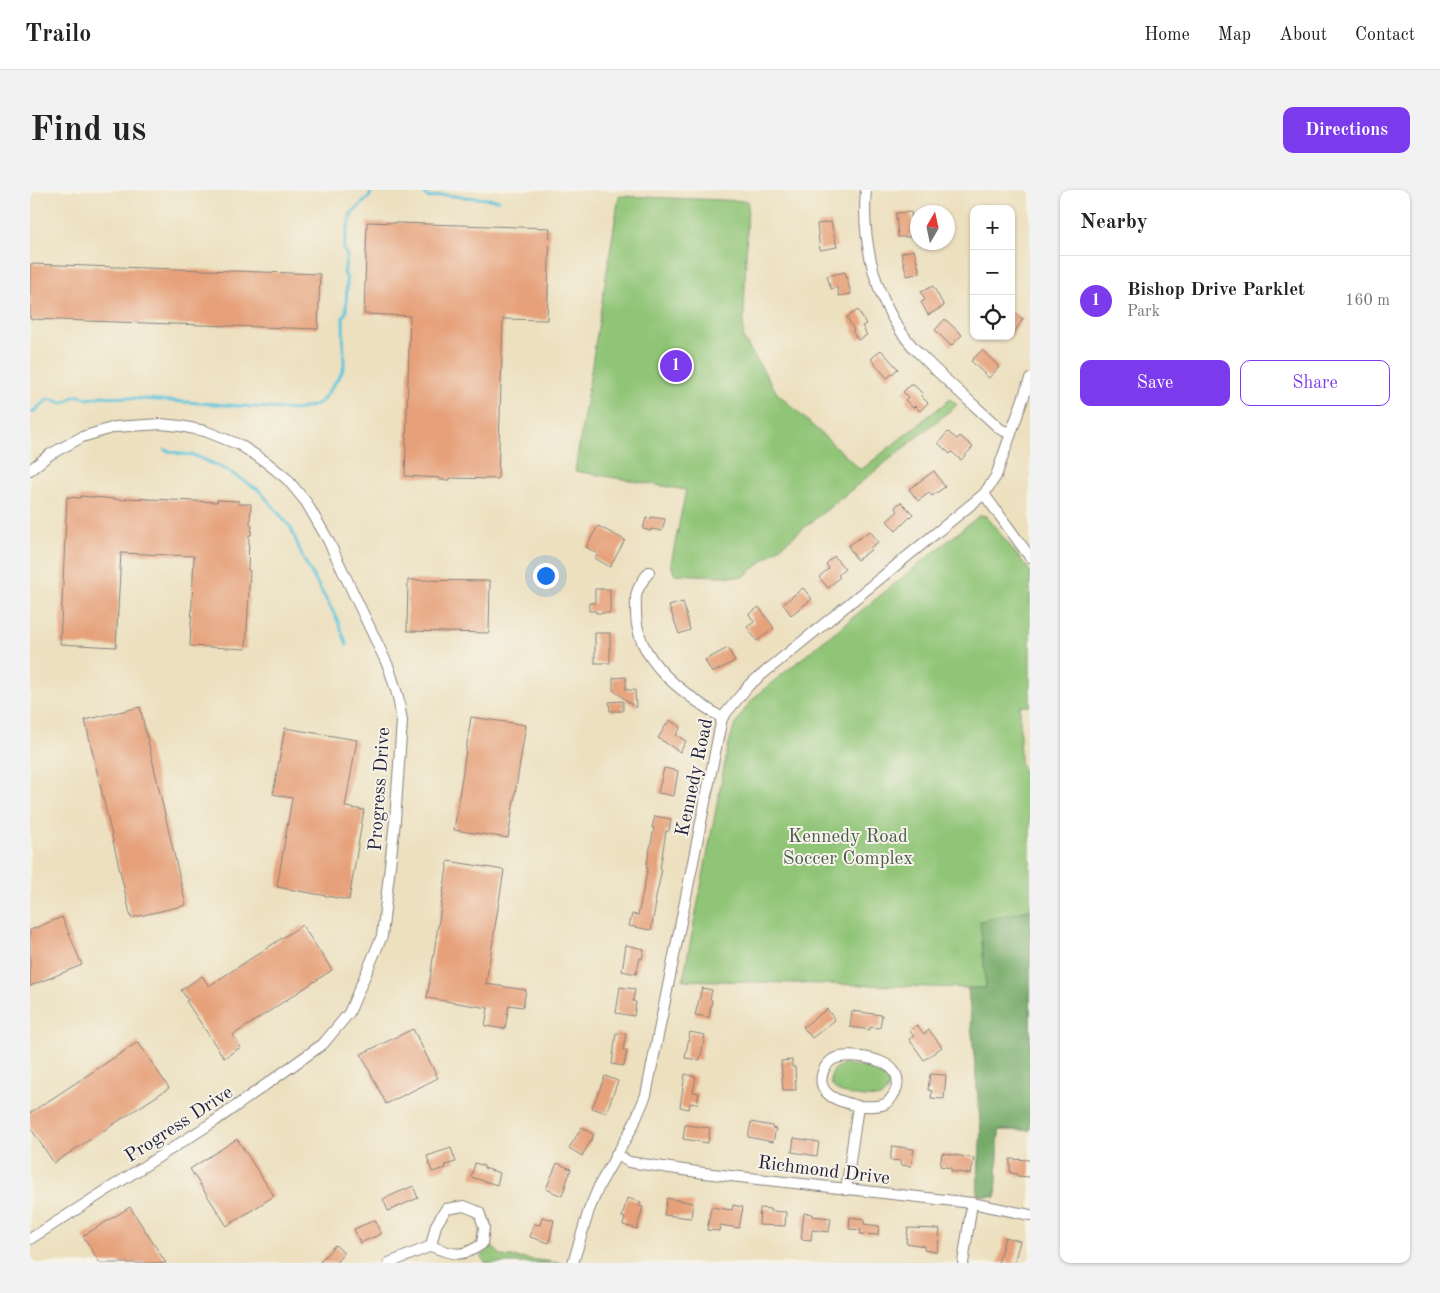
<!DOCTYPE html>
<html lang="en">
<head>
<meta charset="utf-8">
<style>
	:root { --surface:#fff; --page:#f2f2f2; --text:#222; --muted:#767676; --line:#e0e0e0; --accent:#7c3aed }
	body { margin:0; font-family:"Old Standard TT",serif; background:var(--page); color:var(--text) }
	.controls { position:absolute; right:15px; top:15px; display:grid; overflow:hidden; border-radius:10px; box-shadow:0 1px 4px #0004 }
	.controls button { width:45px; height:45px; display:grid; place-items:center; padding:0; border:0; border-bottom:1px solid var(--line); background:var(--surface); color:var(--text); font:25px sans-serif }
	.compass { position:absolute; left:880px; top:15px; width:45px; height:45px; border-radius:50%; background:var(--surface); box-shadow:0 1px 4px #0004; rotate:9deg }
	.you { position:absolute; left:515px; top:385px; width:18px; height:18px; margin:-12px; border:4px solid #fff; border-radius:50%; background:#1a73e8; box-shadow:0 0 0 8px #1a73e833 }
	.badge { display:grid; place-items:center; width:32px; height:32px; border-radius:50%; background:var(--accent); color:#fff; font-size:16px; font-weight:700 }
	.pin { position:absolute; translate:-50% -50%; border:2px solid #fff; box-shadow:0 1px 5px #0006 }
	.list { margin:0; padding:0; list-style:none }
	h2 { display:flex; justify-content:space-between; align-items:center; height:65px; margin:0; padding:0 20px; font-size:21px }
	h2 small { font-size:16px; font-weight:400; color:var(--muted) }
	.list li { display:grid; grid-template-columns:32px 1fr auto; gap:15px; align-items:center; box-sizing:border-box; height:90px; padding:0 20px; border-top:1px solid var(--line) }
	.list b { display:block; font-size:19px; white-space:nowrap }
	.list p { margin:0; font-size:16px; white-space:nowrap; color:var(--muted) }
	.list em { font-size:16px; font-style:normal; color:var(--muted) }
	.actions { display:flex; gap:10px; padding:15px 20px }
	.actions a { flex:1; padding:11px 0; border:1px solid var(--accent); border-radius:10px; text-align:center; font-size:18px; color:var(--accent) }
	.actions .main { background:var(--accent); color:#fff }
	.icon { flex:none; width:28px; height:28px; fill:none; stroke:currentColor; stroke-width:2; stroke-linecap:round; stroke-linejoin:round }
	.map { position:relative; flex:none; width:1000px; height:1073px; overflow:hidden; border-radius:10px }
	header { display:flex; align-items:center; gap:30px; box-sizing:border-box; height:70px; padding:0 25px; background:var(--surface); border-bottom:1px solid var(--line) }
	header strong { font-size:24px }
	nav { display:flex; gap:28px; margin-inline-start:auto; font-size:18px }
	.intro { display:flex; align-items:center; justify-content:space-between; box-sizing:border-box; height:120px; padding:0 30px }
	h1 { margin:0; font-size:35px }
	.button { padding:12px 22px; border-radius:10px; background:var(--accent); color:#fff; font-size:18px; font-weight:700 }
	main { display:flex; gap:30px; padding:0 30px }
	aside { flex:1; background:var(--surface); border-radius:10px; box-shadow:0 1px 4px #0004 }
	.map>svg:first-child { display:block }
</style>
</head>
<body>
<header>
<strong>Trailo</strong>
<nav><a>Home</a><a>Map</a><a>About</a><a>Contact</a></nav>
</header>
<div class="intro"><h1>Find us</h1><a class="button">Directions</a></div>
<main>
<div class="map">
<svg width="1000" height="1073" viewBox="0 0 1000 1073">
	<rect width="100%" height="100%" fill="#f7f3e8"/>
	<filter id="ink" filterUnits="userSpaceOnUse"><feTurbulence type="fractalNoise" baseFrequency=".02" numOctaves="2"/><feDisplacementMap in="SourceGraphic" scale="10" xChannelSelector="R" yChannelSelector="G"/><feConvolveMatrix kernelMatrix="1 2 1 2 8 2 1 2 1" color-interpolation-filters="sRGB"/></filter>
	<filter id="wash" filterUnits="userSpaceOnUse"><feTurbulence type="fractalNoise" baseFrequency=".0096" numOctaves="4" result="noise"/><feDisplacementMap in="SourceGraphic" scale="20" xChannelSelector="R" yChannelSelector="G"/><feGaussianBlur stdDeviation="1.12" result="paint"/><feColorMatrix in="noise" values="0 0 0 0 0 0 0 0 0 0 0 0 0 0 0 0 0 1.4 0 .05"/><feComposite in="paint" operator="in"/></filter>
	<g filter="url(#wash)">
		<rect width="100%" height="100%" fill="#ece0bf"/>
		<g fill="#90c577" stroke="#597459">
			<path d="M589 6 718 11 713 148 747 203 831 280 920 209 927 215 713 387 644 384 641 373 656 300 545 281Z"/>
			<path d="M950 325 956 326 1000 381V516H990V573L1000 596V940H969L966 1007 947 1005 951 941 938 798 653 790 698 557C703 535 713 519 729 503Z"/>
			<path d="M815 874 851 881C864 889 860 906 846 908 832 906 797 907 801 886 803 879 809 876 815 874Z"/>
			<path d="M461 1056 472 1066 531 1073H456L451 1068Z"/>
		</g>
		<path fill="#74aa68" stroke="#4b6652" d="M1000 720V940H969L966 1007 947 1005 951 941 938 798H956L950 731Z"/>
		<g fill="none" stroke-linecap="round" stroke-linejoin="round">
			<g stroke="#5ec4db" stroke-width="3">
				<path d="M355 0 357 2 359 0"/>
				<path d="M390 0 399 8 413 5 469 10"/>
				<path d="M0 222H3L18 209 34 213 45 206H52L58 209 72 206 266 220 282 216 292 211 311 184 314 177 313 128 316 122 317 89 314 83 317 65 313 59 321 24 339 7 342 0"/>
				<path d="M135 260 151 264 163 265 193 278 229 300 261 338 273 368 307 429 317 455"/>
			</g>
		</g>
		<g id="blocks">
			<g fill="#e6a17a">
				<path d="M881 22 882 33 888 32V44H880V47H868L866 23Z"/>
				<path d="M337 32 520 38 517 130 473 129 468 289 420 288V290H410V288L375 286 380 126 334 124Z"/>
				<path d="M801 32 807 57 790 60 787 34Z"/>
				<path d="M884 60 890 83 877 86 871 63Z"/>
				<path d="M0 74 290 84 288 139 0 129Z"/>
				<path d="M815 82 821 104 809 106 807 97 801 99 797 86Z"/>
				<path d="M903 96 914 116 898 125 891 112 895 110 891 102Z"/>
				<path d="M828 120 836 134 832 136 837 145 828 150 822 141 824 140 817 127Z"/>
				<path d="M981 121 993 129 981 147Z"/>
				<path d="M915 129 932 145 921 156 905 140Z"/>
				<path d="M851 160 868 179 857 188 841 169Z"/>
				<path d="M952 160 969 177 959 188 941 171Z"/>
				<path d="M882 193 893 204 891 206 898 213 890 221 885 216 883 218 875 210 878 207 873 202Z"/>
				<path d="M918 242 927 249 930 246 943 257 931 270 922 262 920 264 908 253Z"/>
				<path d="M904 281 915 297 902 306 899 303 888 311 879 299Z"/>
				<path d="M51 306 96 310V308L187 312V310L209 311 208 314H221L220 335H222L221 345H219L218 380 220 381 216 459 160 456 164 366 91 363 86 457 30 454 37 307 50 308Z"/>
				<path d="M871 312 883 324 866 341 857 331 868 321 865 317Z"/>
				<path d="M621 327 635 329 632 341 621 339V341L613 339 616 328 621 329Z"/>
				<path d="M568 336 595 350 580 377 565 368 568 364 556 357Z"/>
				<path d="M840 341 848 352 840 358 841 360 827 370 818 356Z"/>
				<path d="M804 366 815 379 808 385 810 387 798 398 789 387 799 378 796 374Z"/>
				<path d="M378 390 460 391 459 443 377 441Z"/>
				<path d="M773 398 782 409 761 425 753 414Z"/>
				<path d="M565 399H580V423H566V421H559V413H565Z"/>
				<path d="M653 412 660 440 649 444 639 416Z"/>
				<path d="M729 417 744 438 727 451 717 437 724 432 719 424Z"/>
				<rect x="565" y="443" width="15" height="30"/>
				<path d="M698 458 705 471 682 483 675 470Z"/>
				<path d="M596 487V500H605L606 518 583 500V488Z"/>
				<path d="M593 511V521H580L579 512Z"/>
				<path d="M110 517 156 715 101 728 55 530Z"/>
				<path d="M441 527 496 535 478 648 424 640Z"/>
				<path d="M639 530 651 537 646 545 656 551 650 562 628 548Z"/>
				<path d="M255 538 327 550 315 617 334 620 319 710 247 697 262 608 243 604Z"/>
				<path d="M634 578 648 581 644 606 628 603Z"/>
				<path d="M625 626 641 629 639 641H636L630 679H632L625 712 626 713 621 740 599 736 602 724 608 725 618 678H616L624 638H622Z"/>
				<path d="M418 671 474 680 456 794 496 800 493 817 479 815 475 839 455 836 458 818 397 808Z"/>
				<path d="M32 727 52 775 0 796V740Z"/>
				<path d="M272 735 302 780 203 845 211 857 194 868 156 811 158 810 151 800 172 786 179 796Z"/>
				<path d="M596 755 614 759 612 769 610 768 606 784 592 781Z"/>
				<path d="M590 797 605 799 603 811 606 812 604 826 586 823Z"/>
				<path d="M672 798 682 800 680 809 682 810 679 827 665 825Z"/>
				<path d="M797 819 805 830 782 848 773 837Z"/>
				<path d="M822 821 852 825 850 838 840 837V840L820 837Z"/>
				<path d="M887 835 894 844 899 840 912 857 894 870 879 849 884 846 880 841Z"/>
				<path d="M383 839 408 888 356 914 331 864Z"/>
				<path d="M660 842 675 845 670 870 655 868Z"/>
				<path d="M586 843 596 844 593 860H597L594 876 582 874Z"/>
				<path d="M108 852 139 898 24 973 0 937V923Z"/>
				<path d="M762 870V877H765L766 900H753L751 871Z"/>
				<path d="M655 884 666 887 663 902 669 903 667 914 660 913 659 919 650 917Z"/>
				<path d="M900 884 916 885 914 909 901 908 902 901 898 900Z"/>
				<path d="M575 886 588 891 576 923 562 918Z"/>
				<path d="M721 932 742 936V938L746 939 743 952 718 947Z"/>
				<path d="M655 935 680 938 678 953 653 949Z"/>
				<path d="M552 937 564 945 552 966 539 958Z"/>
				<path d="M764 948 789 952 787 966 762 962Z"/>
				<path d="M207 949 244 1006 197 1036 160 979Z"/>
				<path d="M862 956 884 959 881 976 870 975 871 971 860 970Z"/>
				<path d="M421 958 426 972 415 975 416 978 402 982 397 966Z"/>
				<path d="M912 963 944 968 941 984 921 981V978L910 976Z"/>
				<path d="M980 969 1000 970V987L987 986V984L980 983Z"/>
				<path d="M445 973 454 976V978L470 983 467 995 441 987Z"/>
				<path d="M527 973 541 979 532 1006 516 999Z"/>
				<path d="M383 996 388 1008 358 1021 353 1009Z"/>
				<path d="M597 1008 611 1012 609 1016 613 1017 607 1039 593 1035 595 1028 592 1027Z"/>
				<path d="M637 1008 663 1013 661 1028 634 1025Z"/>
				<path d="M703 1015 713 1017 709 1038 690 1035 689 1041 677 1040 681 1017 702 1020Z"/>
				<path d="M100 1017 136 1073H70L53 1046Z"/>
				<path d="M730 1018 740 1019V1021L756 1022 755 1036 729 1035Z"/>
				<path d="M774 1023 783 1024 782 1026 801 1028 799 1042 782 1040 781 1050 771 1049Z"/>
				<path d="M512 1027 524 1030 519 1053 500 1047 504 1034 510 1035Z"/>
				<path d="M820 1027 834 1029V1034L849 1036 848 1045 830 1044 831 1040 819 1039Z"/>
				<path d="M345 1030 351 1044 330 1053 324 1039Z"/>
				<path d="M878 1038 910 1039 907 1062 894 1060V1056L876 1053Z"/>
				<path d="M975 1047 990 1051 984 1073H968Z"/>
				<path d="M305 1055 314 1063 306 1073H289Z"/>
			</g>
		</g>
	</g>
	<g filter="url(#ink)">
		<use href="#blocks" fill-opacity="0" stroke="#87817d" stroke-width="1"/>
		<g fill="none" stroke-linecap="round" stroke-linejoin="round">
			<defs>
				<g id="minor">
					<path d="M836 0C831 54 847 116 883 157 910 186 941 212 970 239L981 244"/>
					<path d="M0 280 19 265 52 247 85 237 131 234 150 236 175 241 210 255 236 272 257 289 276 312 298 350 359 478 368 507 372 531 365 631 352 746 319 823 293 854 185 931 0 1049"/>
					<path d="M954 304 1000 367"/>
					<path d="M619 382C615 388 609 395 607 402 605 407 606 415 606 421 605 471 654 504 692 528"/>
					<path d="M586 964 599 972 674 983 942 1013 1000 1025"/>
					<path d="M816 1000 828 916C836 916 845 917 852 915 858 914 862 908 865 902 879 871 831 864 810 867 794 869 785 892 797 903 805 911 818 913 828 916"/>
					<path d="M359 1073 401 1056C423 1065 432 1068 452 1054L454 1037 449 1022 434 1016 416 1019 406 1035 401 1056"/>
					<path d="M543 1073 559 1020 570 994 602 938 616 905 692 528 719 495 954 304 966 286 1000 189"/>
					<path d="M933 1073 942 1013"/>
				</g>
			</defs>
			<use href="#minor" stroke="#87817d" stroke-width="12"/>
			<use href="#minor" stroke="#fff" stroke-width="10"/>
		</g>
	</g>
	<g text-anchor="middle" stroke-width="4" stroke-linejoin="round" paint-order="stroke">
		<g font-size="19" fill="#22223b" stroke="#f7f3e8">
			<text transform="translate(663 587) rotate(-78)" y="7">Kennedy Road</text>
			<text transform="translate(348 599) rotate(-86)" y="7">Progress Drive</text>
			<text transform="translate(148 933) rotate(-33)" y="7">Progress Drive</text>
			<text transform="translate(794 979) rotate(7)" y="7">Richmond Drive</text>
		</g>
		<g font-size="19" fill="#485b50" stroke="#f7f3e8">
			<text x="818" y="652">Kennedy Road<tspan x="818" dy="22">Soccer Complex</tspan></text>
		</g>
	</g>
</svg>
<div class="controls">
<button>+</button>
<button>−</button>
<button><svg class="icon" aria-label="locate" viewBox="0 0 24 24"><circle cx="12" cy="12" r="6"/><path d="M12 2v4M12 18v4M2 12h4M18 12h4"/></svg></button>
</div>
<svg class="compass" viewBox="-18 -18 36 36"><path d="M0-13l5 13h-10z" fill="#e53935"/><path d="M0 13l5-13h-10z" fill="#767676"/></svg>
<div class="you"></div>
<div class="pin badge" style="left:646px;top:176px">1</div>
</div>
<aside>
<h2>Nearby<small></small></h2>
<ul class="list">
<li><span class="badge">1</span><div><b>Bishop Drive Parklet</b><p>Park</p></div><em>160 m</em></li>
</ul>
<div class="actions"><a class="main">Save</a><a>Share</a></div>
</aside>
</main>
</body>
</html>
